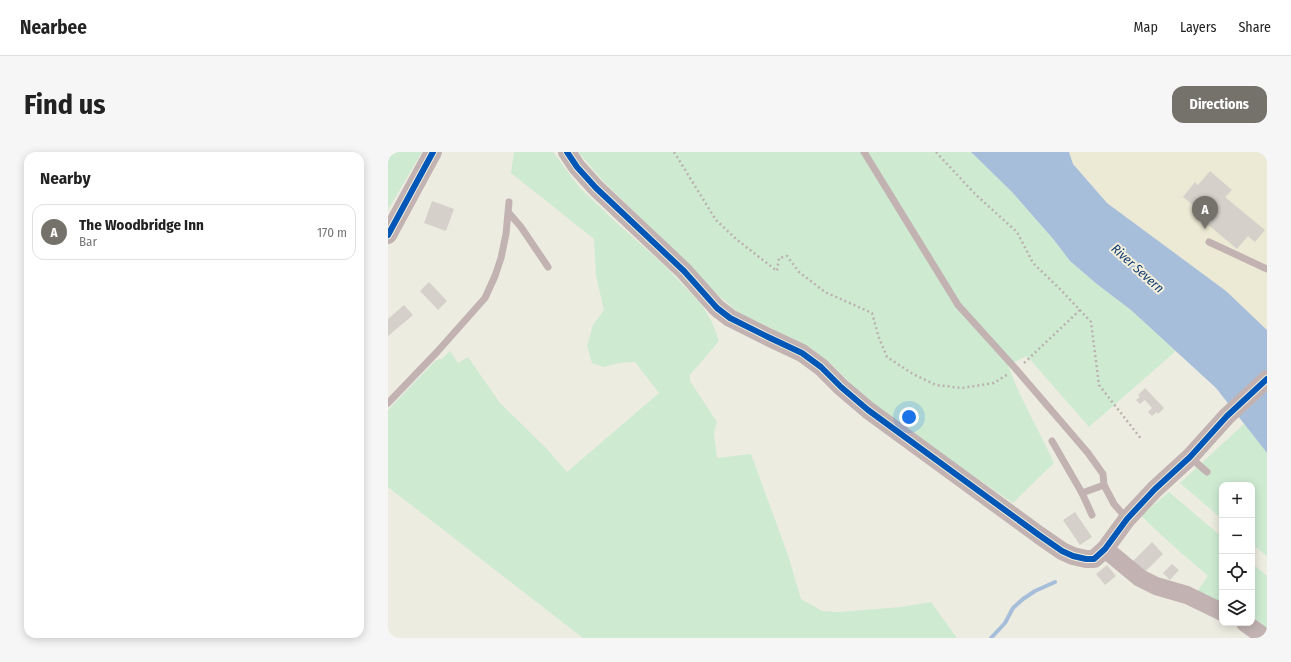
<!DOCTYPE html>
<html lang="en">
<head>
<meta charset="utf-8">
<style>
	:root { --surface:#fff; --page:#f6f6f6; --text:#222; --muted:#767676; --line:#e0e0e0; --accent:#74726a }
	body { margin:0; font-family:"Fira Sans Condensed",sans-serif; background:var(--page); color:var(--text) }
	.controls { position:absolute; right:12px; bottom:12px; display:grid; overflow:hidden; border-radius:8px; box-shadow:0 2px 10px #0003 }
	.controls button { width:36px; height:36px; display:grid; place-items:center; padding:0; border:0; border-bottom:1px solid var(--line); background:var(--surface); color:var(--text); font:20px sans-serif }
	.you { position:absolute; left:521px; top:265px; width:14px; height:14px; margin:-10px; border:3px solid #fff; border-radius:50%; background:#1a73e8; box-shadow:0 0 0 6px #1a73e833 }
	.badge { display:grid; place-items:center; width:26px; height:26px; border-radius:50%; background:var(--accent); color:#fff; font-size:13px; font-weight:700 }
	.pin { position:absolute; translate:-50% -33px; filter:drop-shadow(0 1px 2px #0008) }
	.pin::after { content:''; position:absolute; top:21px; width:14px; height:12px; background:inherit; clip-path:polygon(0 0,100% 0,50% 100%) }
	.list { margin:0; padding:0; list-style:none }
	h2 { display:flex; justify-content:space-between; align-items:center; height:52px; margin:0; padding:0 16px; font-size:17px }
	h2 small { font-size:13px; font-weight:400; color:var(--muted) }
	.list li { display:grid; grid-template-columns:26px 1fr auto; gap:12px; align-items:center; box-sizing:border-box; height:56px; margin:0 8px 8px; padding:0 8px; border:1px solid var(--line); border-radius:12px }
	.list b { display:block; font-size:15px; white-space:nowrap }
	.list p { margin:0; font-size:13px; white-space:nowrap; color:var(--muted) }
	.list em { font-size:13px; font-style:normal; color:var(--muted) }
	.icon { flex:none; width:22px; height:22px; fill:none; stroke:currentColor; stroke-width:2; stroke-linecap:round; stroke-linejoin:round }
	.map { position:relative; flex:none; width:879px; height:486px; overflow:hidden; border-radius:12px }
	header { display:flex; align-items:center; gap:24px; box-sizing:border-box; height:56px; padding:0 20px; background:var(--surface); border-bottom:1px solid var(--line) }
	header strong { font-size:19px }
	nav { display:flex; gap:22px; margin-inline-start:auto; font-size:14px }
	.intro { display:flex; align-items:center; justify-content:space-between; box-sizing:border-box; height:96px; padding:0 24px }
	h1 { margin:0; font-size:28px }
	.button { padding:10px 18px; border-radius:12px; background:var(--accent); color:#fff; font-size:14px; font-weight:700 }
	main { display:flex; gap:24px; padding:0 24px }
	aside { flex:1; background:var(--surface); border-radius:12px; box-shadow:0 2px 10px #0003 }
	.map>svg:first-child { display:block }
</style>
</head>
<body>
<header>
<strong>Nearbee</strong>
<nav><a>Map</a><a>Layers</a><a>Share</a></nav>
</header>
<div class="intro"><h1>Find us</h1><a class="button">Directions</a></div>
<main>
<aside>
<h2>Nearby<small></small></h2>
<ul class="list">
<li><span class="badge">A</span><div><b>The Woodbridge Inn</b><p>Bar</p></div><em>170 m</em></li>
</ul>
</aside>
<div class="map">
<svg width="879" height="486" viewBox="0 0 879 486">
	<rect width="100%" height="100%" fill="#edece1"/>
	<path fill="#ece9d4" d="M681 0H879V178L838 139 719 51 685 12Z"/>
	<g fill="#ceebd2">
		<path d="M0 0H34L0 58Z"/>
		<path d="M126 0H165L192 36 232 74 275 112 314 153 324 170 331 189 302 223V229L329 270 326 281 329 306 363 302 400 403 413 447 434 459 451 460 513 455 543 450 569 486H195L0 335V258L48 208 54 207 62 199 70 211 80 205 112 251 159 297 179 320 271 241 247 210 231 211 216 215 204 211 199 194 205 173 216 158 208 124 206 87 123 21Z"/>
		<path d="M190 0H583L624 40 666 88 682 109 710 133 743 158 788 199 701 275 639 204 620 213C632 247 651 278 666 311L625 351 530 286 488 256 445 214 422 195 351 161 323 137 295 107 216 30Z"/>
		<path d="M856 272 879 301V404L864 392V333H834V367L792 331Z"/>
		<path d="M781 340 834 385V453L808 441 820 424 782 391 753 364 762 356Z"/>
		<path d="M864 411 879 424V476L864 465Z"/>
	</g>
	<path fill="#a7bedb" d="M583 0H681L685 12 719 51 838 139 879 178V301L828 236 743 158 710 133 682 109 666 88 624 40Z"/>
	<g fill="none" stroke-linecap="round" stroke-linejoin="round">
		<path stroke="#a7bedb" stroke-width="4" d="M603 486 617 471 625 456 635 447 647 439 667 430"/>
	</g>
	<g fill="#d5d1ca">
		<path d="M822 19 844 38 837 45 877 78 867 90 860 84 849 97 817 70 821 66 795 45 807 30 810 33Z"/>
		<path d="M44 49 66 57 58 79 36 71Z"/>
		<path d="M41 130 59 149 50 158 32 139Z"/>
		<path d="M16 153 25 163 0 184V167Z"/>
		<path d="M757 236 776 256 770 262 769 260 764 264 760 260 764 256 757 248 752 252 748 248 752 245 750 243Z"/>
		<path d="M687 360 704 385 692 393 675 368Z"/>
		<path d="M764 390 775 402 755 422 744 410Z"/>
		<path d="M784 412 791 418 782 428 775 421Z"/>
		<path d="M719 413 728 424 717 433 708 422Z"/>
	</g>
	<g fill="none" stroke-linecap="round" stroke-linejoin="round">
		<g stroke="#bbb1af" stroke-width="2.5" stroke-dasharray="2 3" stroke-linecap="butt">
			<path d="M286 0 328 68 348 87 389 119 391 106 399 104 411 120 437 140 484 161 491 186 499 205 525 222 548 233 574 236 606 231 620 222"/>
			<path d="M548 0 587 42 629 80 645 111 673 138 703 170 711 233 754 288"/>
			<path d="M636 211 692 158"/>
		</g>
		<g stroke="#c2b3b2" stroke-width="7">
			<path d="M476 0 570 153 627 216 700 301 715 322 716 333 726 352 739 367"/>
			<path d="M121 61 133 75 160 115"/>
			<path d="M821 90 879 117"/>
			<path d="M0 251 49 200 97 146 107 124 113 106 118 82 121 50"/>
			<path d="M664 289 694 341 704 363"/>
			<path d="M803 306 819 320"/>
			<path d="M694 341 716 333"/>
		</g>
		<g stroke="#c2b3b2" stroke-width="18">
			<path d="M179 0 189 15 208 36 296 119 329 156 342 166 380 185 414 201 433 215 453 235 480 258 651 383 674 399 685 404 698 407H706L717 397 739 367 767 337 802 305 839 264 879 227"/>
			<path d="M0 83 45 0"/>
			<path d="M717 397 752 426 768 434 799 443 834 460"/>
			<path d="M857 471 878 486"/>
		</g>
		<defs>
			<g id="cycleway">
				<path d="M179 0 189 15 208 36 296 119 329 156 342 166 380 185 414 201 433 215 453 235 480 258 651 383 674 399 685 404 698 407H706L717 397 739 367 767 337 802 305 839 264 879 227"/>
				<path d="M0 83 45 0"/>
			</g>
		</defs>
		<use href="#cycleway" stroke="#f3efdb" stroke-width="8"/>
		<use href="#cycleway" stroke="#0057b8" stroke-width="6"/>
	</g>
	<g text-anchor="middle" stroke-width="4" stroke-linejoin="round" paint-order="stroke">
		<g font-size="13" font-style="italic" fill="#103b73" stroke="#f3efdb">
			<text transform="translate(750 116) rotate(42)" y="5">River Severn</text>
		</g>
	</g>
</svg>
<div class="controls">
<button>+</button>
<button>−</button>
<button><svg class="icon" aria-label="locate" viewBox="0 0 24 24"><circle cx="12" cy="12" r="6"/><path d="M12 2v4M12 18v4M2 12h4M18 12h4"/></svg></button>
<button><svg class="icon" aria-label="layers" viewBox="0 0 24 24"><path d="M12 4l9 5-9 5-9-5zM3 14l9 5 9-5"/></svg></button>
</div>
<div class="you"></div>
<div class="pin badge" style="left:817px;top:77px">A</div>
</div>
</main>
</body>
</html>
